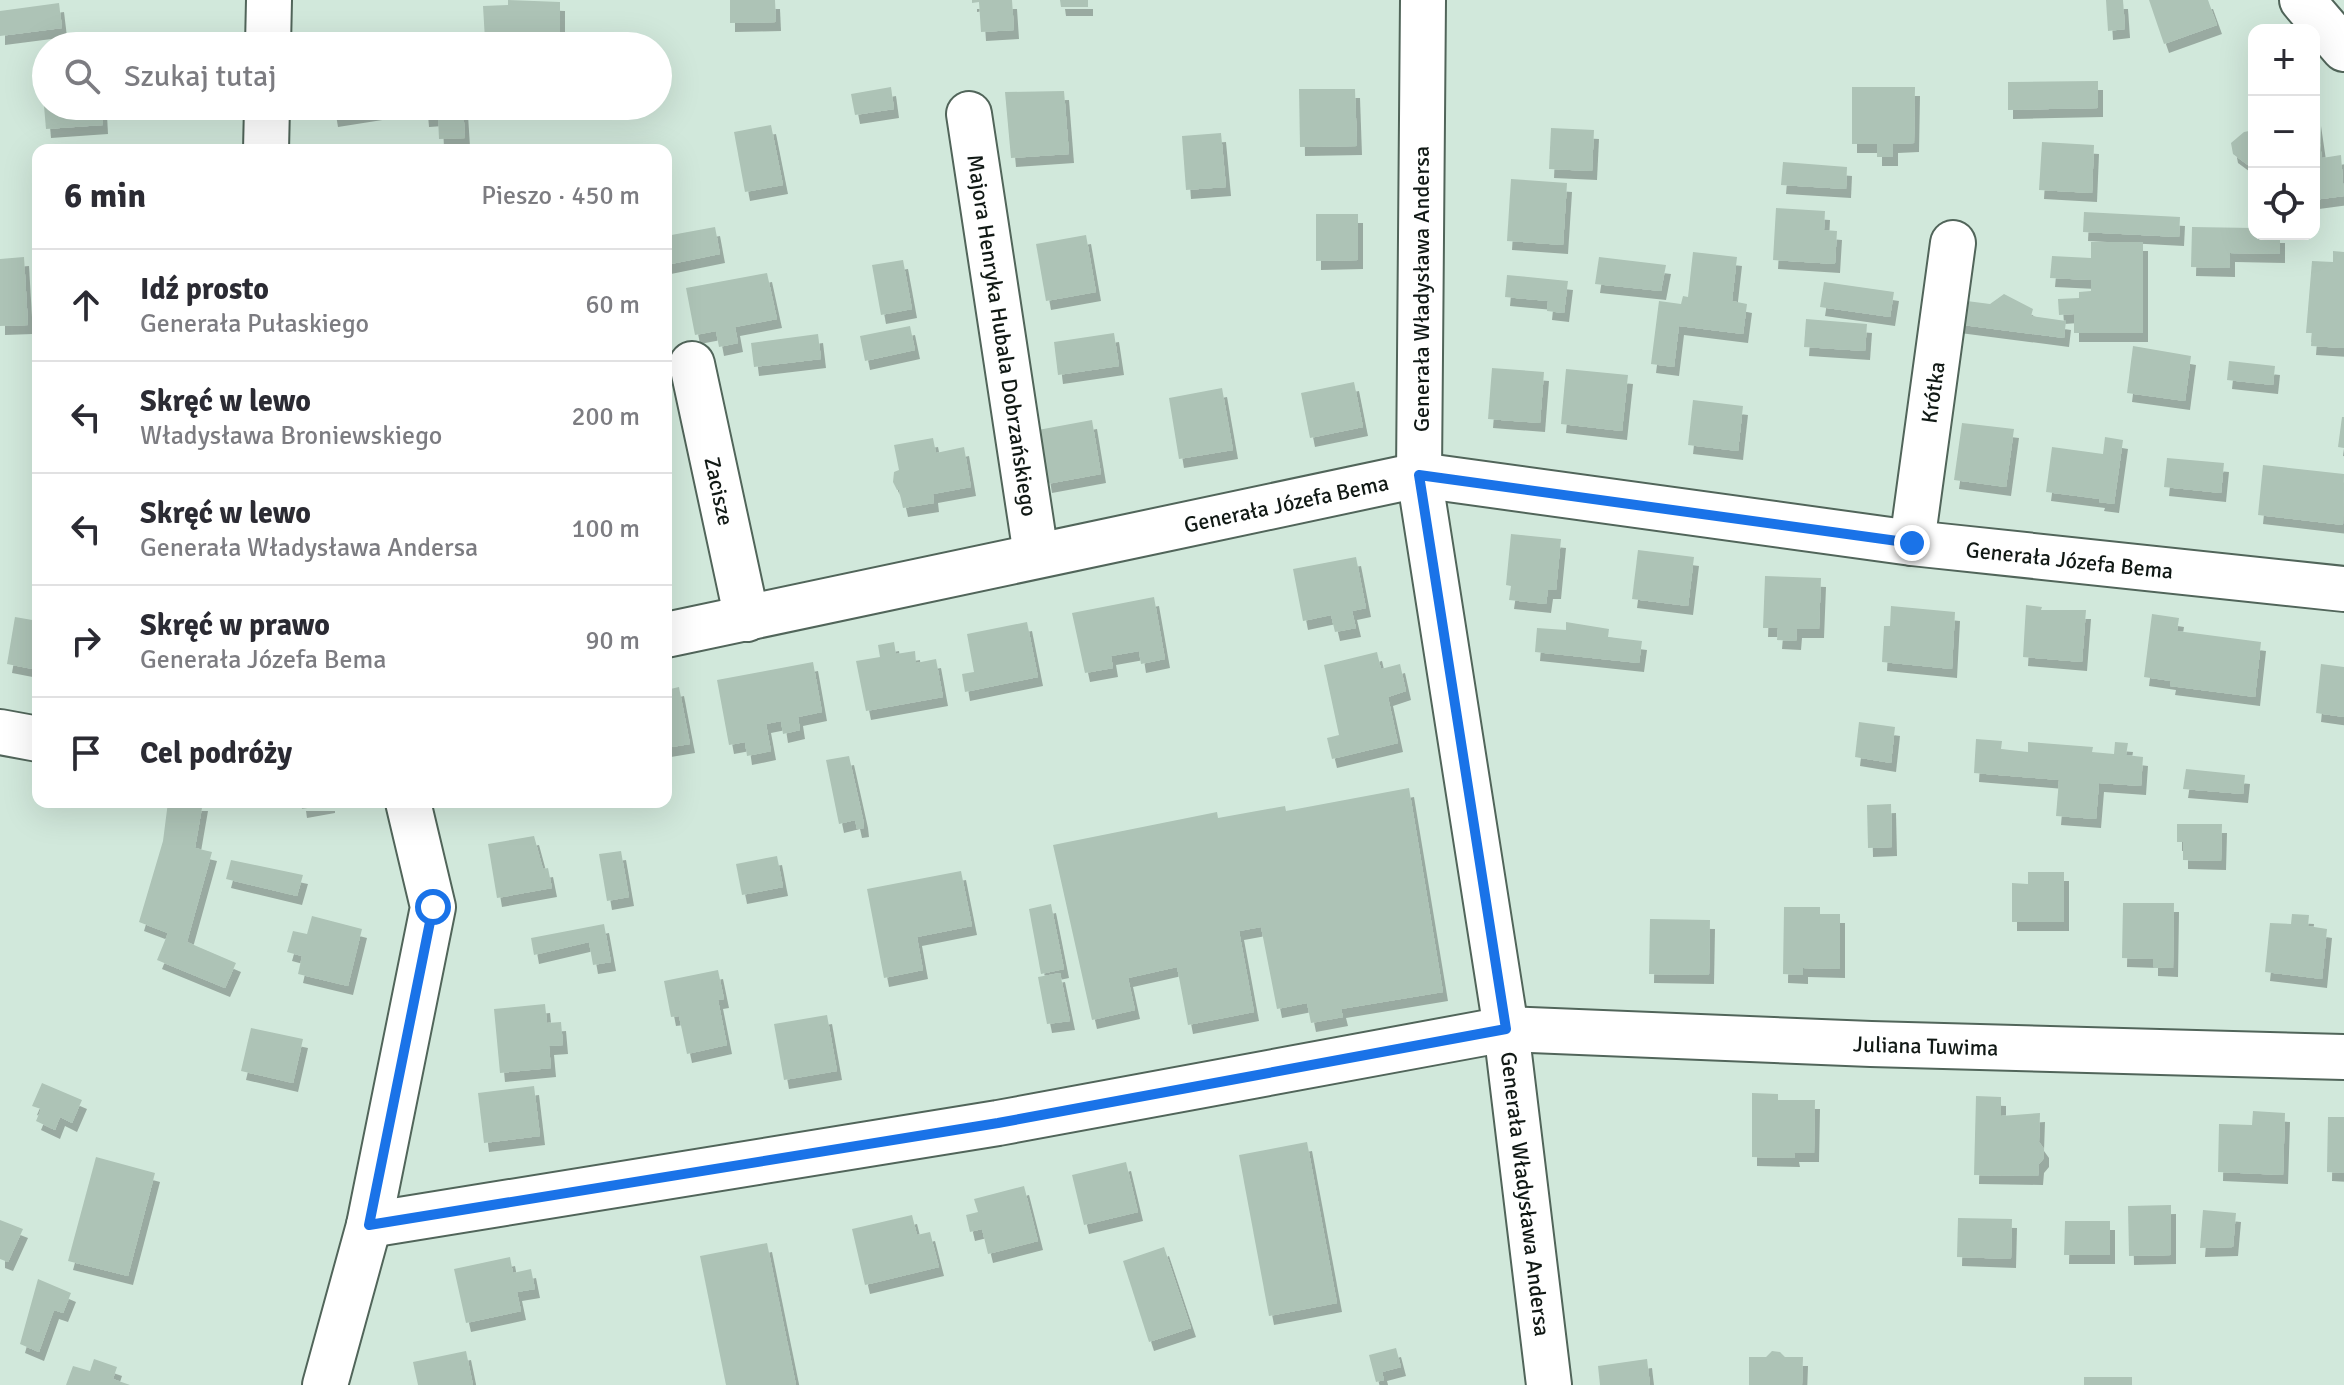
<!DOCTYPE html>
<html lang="pl">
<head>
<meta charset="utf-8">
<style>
	:root { --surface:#fff; --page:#f7f7f7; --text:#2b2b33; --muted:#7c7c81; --line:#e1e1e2 }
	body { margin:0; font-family:Signika,sans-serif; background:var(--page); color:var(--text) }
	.controls { position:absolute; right:24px; top:24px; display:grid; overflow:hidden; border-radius:16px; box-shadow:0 8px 32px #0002 }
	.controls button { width:72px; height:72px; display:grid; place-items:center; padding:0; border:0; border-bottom:2px solid var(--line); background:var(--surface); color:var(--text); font:40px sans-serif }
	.stop { position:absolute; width:24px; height:24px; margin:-18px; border:6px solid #1a73e8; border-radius:50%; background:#fff }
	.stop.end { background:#1a73e8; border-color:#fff; box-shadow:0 2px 8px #0008 }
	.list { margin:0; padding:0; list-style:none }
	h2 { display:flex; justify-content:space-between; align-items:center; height:104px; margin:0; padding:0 32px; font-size:34px }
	h2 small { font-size:26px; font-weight:400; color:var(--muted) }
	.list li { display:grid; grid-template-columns:52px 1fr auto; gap:24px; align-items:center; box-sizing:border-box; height:112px; padding:0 32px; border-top:2px solid var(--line) }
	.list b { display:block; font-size:30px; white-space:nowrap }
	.list p { margin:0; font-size:26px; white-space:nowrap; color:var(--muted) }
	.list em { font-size:26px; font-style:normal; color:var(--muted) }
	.icon { flex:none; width:44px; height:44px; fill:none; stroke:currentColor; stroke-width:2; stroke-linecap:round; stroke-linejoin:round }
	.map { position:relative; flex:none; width:2344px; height:1385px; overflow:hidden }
	.search { position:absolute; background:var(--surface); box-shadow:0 8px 32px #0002; left:32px; top:32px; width:640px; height:88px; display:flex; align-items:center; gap:20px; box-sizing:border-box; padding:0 28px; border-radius:44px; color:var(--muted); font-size:30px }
	.panel { position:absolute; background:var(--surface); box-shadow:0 8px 32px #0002; left:32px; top:144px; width:640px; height:664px; border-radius:16px }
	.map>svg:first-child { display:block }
</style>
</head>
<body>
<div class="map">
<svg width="2344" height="1385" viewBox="0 0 2344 1385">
	<defs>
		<filter id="shadow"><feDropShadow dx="5" dy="9" stdDeviation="0" flood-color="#0004"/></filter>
	</defs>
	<rect width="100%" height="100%" fill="#d1e8db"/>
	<g fill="#adc3b6" filter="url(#shadow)">
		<path d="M508 0 560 2V46H488V40H485L483 6 508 5Z"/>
		<path d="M730 0H775L776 22 730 23Z"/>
		<path d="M972 0H1012L1014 30 981 32 979 2 972 3Z"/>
		<path d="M1060 0H1088V7H1061Z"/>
		<path d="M2106 0H2123L2125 29 2108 31Z"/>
		<path d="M2149 0H2208L2217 25 2164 44Z"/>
		<path d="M59 3 62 28 0 36V11Z"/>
		<path d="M2098 81V108L2008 110V82Z"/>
		<path d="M891 87 894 109 855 115 851 94Z"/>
		<path d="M1852 87H1915L1914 143 1893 144V157H1877V144H1852Z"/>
		<path d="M1299 89H1355L1357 146 1300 147Z"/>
		<path d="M1064 91 1069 154 1011 158 1005 92Z"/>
		<path d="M44 106H102L103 125 46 129Z"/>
		<path d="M331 106H389L390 109 333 118Z"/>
		<path d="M423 106H463L465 138 439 139 438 117 424 118Z"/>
		<path d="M2316 117 2322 158 2341 155 2344 196 2314 200Z"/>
		<path d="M771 125 783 185 745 192 734 132Z"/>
		<path d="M1551 128 1594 130 1592 171 1549 169Z"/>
		<path d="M2254 130V168H2252L2233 154 2231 143 2244 132Z"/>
		<path d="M1221 133 1226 187 1186 190 1182 136Z"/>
		<path d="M2042 142 2094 145 2092 193 2039 190Z"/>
		<path d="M1783 162 1847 167 1846 189 1781 185Z"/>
		<path d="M1511 179 1567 183 1563 245 1507 241Z"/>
		<path d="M1776 208 1825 211 1824 230 1837 231 1835 264 1773 260Z"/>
		<path d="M2084 212 2180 217 2179 237 2083 232Z"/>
		<path d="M1316 214H1358V260L1316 261Z"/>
		<path d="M715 227 720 254 666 265V236Z"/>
		<path d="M2192 227 2254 228V234H2280V254L2230 253V268L2191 267Z"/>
		<path d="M1086 235 1096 292 1046 301 1036 244Z"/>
		<path d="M2091 242H2143V333H2074V314L2059 315 2058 299 2079 298V292L2091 291V280L2050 278 2052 256 2091 258Z"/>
		<path d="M2333 251 2344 252V348L2311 346 2312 333H2306L2312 261 2333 262Z"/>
		<path d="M1693 252 1737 257 1732 301 1747 304 1743 334 1679 326 1674 367 1651 364 1659 301 1681 304 1683 296 1688 297Z"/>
		<path d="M24 257 28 325 0 326V259Z"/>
		<path d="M1599 257 1666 265 1661 291 1595 284Z"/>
		<path d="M903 260 912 309 881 315 872 265Z"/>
		<path d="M767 273 777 319 735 327 738 343 719 347 716 331 695 335 686 288Z"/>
		<path d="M1507 275 1568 281 1564 313 1547 311 1548 301 1505 297Z"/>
		<path d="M1824 282 1894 292 1890 317 1820 307Z"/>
		<path d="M2004 294 2033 309 2031 316 2066 321 2064 338 1955 324 1959 300 1990 304Z"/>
		<path d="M1806 319 1867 324 1865 351 1804 347Z"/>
		<path d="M910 326 915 350 865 361 860 336Z"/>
		<path d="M1114 333 1119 366 1058 375 1054 342Z"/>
		<path d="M818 334 821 359 754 367 751 343Z"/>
		<path d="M2133 346 2191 356 2185 401 2127 393Z"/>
		<path d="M2229 361 2275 366 2273 385 2227 380Z"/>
		<path d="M1492 368 1544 372 1540 423 1488 419Z"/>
		<path d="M1566 369 1628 375 1622 431 1561 424Z"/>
		<path d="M1354 382 1363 427 1310 438 1301 393Z"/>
		<path d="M1222 388 1233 450 1179 459 1169 398Z"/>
		<path d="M1693 400 1743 406 1738 451 1688 445Z"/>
		<path d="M2342 417H2344V448L2338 447Z"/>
		<path d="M1092 420 1101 474 1047 484 1038 430Z"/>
		<path d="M1962 423 2014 429 2006 487 1954 480Z"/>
		<path d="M2105 437 2123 440 2114 504 2099 502 2100 499 2046 492 2052 447 2103 454Z"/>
		<path d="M933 438 936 453 964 447 971 487 933 494 934 503 903 508 899 490H897L893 482 894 472 899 470 894 445Z"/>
		<path d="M2167 458 2224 463 2221 493 2164 487Z"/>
		<path d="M2263 465 2344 474 2343 525 2258 515Z"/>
		<path d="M1511 534 1561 539 1556 590H1548L1546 604 1509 600 1511 586 1506 585Z"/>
		<path d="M1638 550 1694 557 1688 606 1632 599Z"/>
		<path d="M1356 557 1366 608 1352 611 1356 628 1335 632 1331 615 1303 621 1293 569Z"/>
		<path d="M1765 576 1821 578 1819 629H1797L1796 641 1777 640 1778 628H1763Z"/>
		<path d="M1154 597 1165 659 1141 664 1139 651 1111 656 1113 668 1085 673 1072 613Z"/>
		<path d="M2026 605 2042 607 2041 610H2086L2082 662 2023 657Z"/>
		<path d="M1891 606 1955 612 1952 669 1882 662 1884 626H1890Z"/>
		<path d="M2152 614 2179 618 2177 631 2261 642 2255 697 2170 686 2171 681 2144 677Z"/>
		<path d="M15 617 38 621V670L7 664Z"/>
		<path d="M1027 622 1038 677 965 692 962 674 974 672 967 634Z"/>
		<path d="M1566 622 1609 629 1608 637 1642 641 1639 663 1535 652 1537 628 1566 630Z"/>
		<path d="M894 642 896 654 915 651 916 663 936 659 943 697 866 711 856 661 880 657 878 645Z"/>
		<path d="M1377 652 1381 669 1400 664 1406 691 1388 697 1398 743 1332 759 1327 738 1339 735 1324 665Z"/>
		<path d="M813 662 822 712 798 717 800 730 783 734 781 721 766 724 771 751 747 756 745 742 729 745 717 680Z"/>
		<path d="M2321 664 2344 667V717L2316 713Z"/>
		<path d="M679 687 690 744 666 748V690Z"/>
		<path d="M1859 722 1895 727 1891 763 1855 757Z"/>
		<path d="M1976 739 2002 741 2001 749 2028 752V742L2093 747 2092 752 2114 754 2115 742 2128 743 2126 755 2143 757 2141 786 2099 783 2096 819 2056 816 2059 780 1974 773Z"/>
		<path d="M849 756 863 819 864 828 857 829 855 820 839 824 826 760Z"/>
		<path d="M2186 769 2245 775 2243 794 2183 789Z"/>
		<path d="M1409 788 1443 992 1341 1009 1343 1017 1311 1023 1307 1003 1277 1009 1261 927 1239 931 1254 1012 1188 1025 1177 967 1128 978 1135 1010 1092 1020 1053 845 1217 812 1218 818 1285 806 1286 811Z"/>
		<path d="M168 802H203L195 848 212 852 187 942 236 963 225 988 157 960 168 933 139 922 163 841Z"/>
		<path d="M301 802H330V804L302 809Z"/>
		<path d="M1891 804 1892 847 1868 848 1867 805Z"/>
		<path d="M2177 824H2222L2221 861 2183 860V842H2177Z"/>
		<path d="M534 836 543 869 548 868 552 888 497 898 488 844Z"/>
		<path d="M621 851 629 897 607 901 599 854Z"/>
		<path d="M777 856 783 887 742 895 736 864Z"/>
		<path d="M231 860 303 875 297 896 226 879Z"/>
		<path d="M961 871 972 926 917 937 923 970 884 978 867 889Z"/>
		<path d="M2028 872H2064V922H2012V883L2028 884Z"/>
		<path d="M2123 903H2174L2173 968 2153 967V959L2122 958Z"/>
		<path d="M1051 904 1064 969 1041 974 1029 909Z"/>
		<path d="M1784 907H1820V914H1840V969L1803 968V975L1783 974Z"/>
		<path d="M2292 914 2309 915 2308 926 2327 929 2322 979 2265 972 2270 923 2291 924Z"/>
		<path d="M312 916 362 929 348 986 298 974 302 956 287 952 293 931 307 934Z"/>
		<path d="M1650 919 1710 920 1709 975 1649 974Z"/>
		<path d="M604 924 611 962 593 965 589 942 534 955 531 938Z"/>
		<path d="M718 970 724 999 718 1000 727 1045 687 1054 679 1016 671 1017 664 981Z"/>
		<path d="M1060 973 1070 1021 1047 1024 1038 977Z"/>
		<path d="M545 1004 547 1023 561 1022 563 1045 549 1046 551 1068 500 1073 494 1009Z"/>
		<path d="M827 1015 837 1071 784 1080 774 1024Z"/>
		<path d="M251 1028 303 1039 293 1083 241 1071Z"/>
		<path d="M42 1083 82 1100 72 1123 60 1117 55 1130 36 1121 41 1109 32 1106Z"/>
		<path d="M534 1086 540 1136 484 1143 478 1093Z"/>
		<path d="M1752 1093 1778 1094V1100H1815L1814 1153H1794L1795 1158 1752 1157Z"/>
		<path d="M1976 1096 2001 1097V1116L2040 1113 2039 1142 2044 1149V1158L2039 1164 2038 1176 1974 1175Z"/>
		<path d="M2253 1111 2285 1113 2283 1175 2218 1172 2219 1124 2252 1125Z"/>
		<path d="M2328 1117H2344V1173L2327 1172Z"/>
		<path d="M1307 1142 1337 1303 1269 1316 1239 1155Z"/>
		<path d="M96 1157 155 1173 128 1276 68 1261Z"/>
		<path d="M1126 1162 1138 1212 1084 1225 1072 1175Z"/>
		<path d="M1024 1186 1038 1241 988 1254 982 1229 970 1232 966 1215 978 1212 974 1199Z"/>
		<path d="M2171 1205V1255L2129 1256 2128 1206Z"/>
		<path d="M2203 1210 2236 1213 2233 1247 2200 1248Z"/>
		<path d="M912 1215 917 1235 930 1232 939 1267 865 1285 852 1229Z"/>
		<path d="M1958 1218 2012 1219 2011 1259 1957 1257Z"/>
		<path d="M0 1220 23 1229 8 1262 0 1259Z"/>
		<path d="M2065 1221H2110V1255H2064Z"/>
		<path d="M767 1243 796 1385H726L700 1256Z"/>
		<path d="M1164 1247 1191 1328 1149 1342 1123 1261Z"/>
		<path d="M510 1257 513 1273 531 1269 535 1289 517 1292 521 1311 466 1323 454 1269Z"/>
		<path d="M38 1279 71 1293 63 1313 54 1310 39 1352 20 1344Z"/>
		<path d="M1396 1348 1401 1367 1382 1372 1384 1380 1376 1382 1369 1355Z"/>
		<path d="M466 1351 473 1385H418L413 1362Z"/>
		<path d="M1772 1351 1780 1352 1785 1357H1803L1802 1385H1749V1357H1766Z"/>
		<path d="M94 1359 117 1367 113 1379 130 1385H66L73 1366 90 1371Z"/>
		<path d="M1647 1359 1650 1385H1600L1598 1366Z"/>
		<rect x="2084" y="1377" width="48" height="8"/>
	</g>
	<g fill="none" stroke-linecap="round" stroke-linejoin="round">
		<defs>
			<g id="street">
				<path id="s1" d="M1423 0 1419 475 1506 1029 1549 1385"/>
				<path d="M2302 0 2344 49"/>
				<path d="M268 46 269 0"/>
				<path id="s2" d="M969 114 1036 555"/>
				<path d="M266 150 267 106"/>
				<path id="s3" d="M692 364 747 619"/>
				<path id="s4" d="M1912 543 1953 243"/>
				<path id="s5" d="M666 635 1419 475 1912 543 2344 589"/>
				<path d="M0 732 38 739"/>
				<path id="s6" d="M369 1225 998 1123 1506 1029 1871 1044 2344 1057"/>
				<path d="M325 1385 369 1225 433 907 408 802"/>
			</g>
		</defs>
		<use href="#street" stroke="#51655a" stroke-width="48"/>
		<use href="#street" stroke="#fff" stroke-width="44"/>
	</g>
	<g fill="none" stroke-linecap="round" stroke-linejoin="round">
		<path stroke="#1a73e8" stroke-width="10" d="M433 907 369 1225 998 1123 1506 1029 1419 475 1912 543"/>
	</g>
	<g text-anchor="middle" stroke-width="6" stroke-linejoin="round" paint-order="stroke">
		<g font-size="22" fill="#111915" stroke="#fff">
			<text transform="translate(1421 289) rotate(-90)" y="8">Generała Władysława Andersa</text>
			<text dy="8" stroke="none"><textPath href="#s2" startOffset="224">Majora Henryka Hubala Dobrzańskiego</textPath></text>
			<text dy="8" stroke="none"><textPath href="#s4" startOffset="152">Krótka</textPath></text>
			<text dy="8" stroke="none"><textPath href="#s3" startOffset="130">Zacisze</textPath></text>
			<text dy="8" stroke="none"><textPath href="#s5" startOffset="634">Generała Józefa Bema</textPath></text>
			<text dy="8" stroke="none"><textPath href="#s5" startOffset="1426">Generała Józefa Bema</textPath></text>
			<text dy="8" stroke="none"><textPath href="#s6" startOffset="1574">Juliana Tuwima</textPath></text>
			<text dy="8" stroke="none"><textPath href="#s1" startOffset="1202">Generała Władysława Andersa</textPath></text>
		</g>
	</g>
</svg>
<div class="controls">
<button>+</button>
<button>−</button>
<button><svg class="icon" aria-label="locate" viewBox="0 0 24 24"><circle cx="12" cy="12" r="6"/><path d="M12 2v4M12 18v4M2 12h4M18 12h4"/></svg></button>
</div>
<div class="stop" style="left:433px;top:907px"></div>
<div class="stop end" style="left:1912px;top:543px"></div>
<div class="search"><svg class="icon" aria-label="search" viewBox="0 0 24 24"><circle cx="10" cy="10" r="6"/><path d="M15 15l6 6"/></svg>Szukaj tutaj</div>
<section class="panel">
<h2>6 min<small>Pieszo · 450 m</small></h2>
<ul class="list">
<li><svg class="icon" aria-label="ahead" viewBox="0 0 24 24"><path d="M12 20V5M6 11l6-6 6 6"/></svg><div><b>Idź prosto</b><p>Generała Pułaskiego</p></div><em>60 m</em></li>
<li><svg class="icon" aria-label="left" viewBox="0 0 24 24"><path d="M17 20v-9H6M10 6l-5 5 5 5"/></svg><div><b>Skręć w lewo</b><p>Władysława Broniewskiego</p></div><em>200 m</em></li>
<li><svg class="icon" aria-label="left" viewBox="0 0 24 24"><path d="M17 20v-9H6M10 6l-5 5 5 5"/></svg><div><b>Skręć w lewo</b><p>Generała Władysława Andersa</p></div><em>100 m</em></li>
<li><svg class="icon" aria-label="right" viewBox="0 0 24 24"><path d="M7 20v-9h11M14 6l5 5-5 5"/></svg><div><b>Skręć w prawo</b><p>Generała Józefa Bema</p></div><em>90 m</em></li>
<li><svg class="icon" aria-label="arrive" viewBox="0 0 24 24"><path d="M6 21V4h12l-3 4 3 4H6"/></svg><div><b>Cel podróży</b></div></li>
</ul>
</section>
</div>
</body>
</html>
